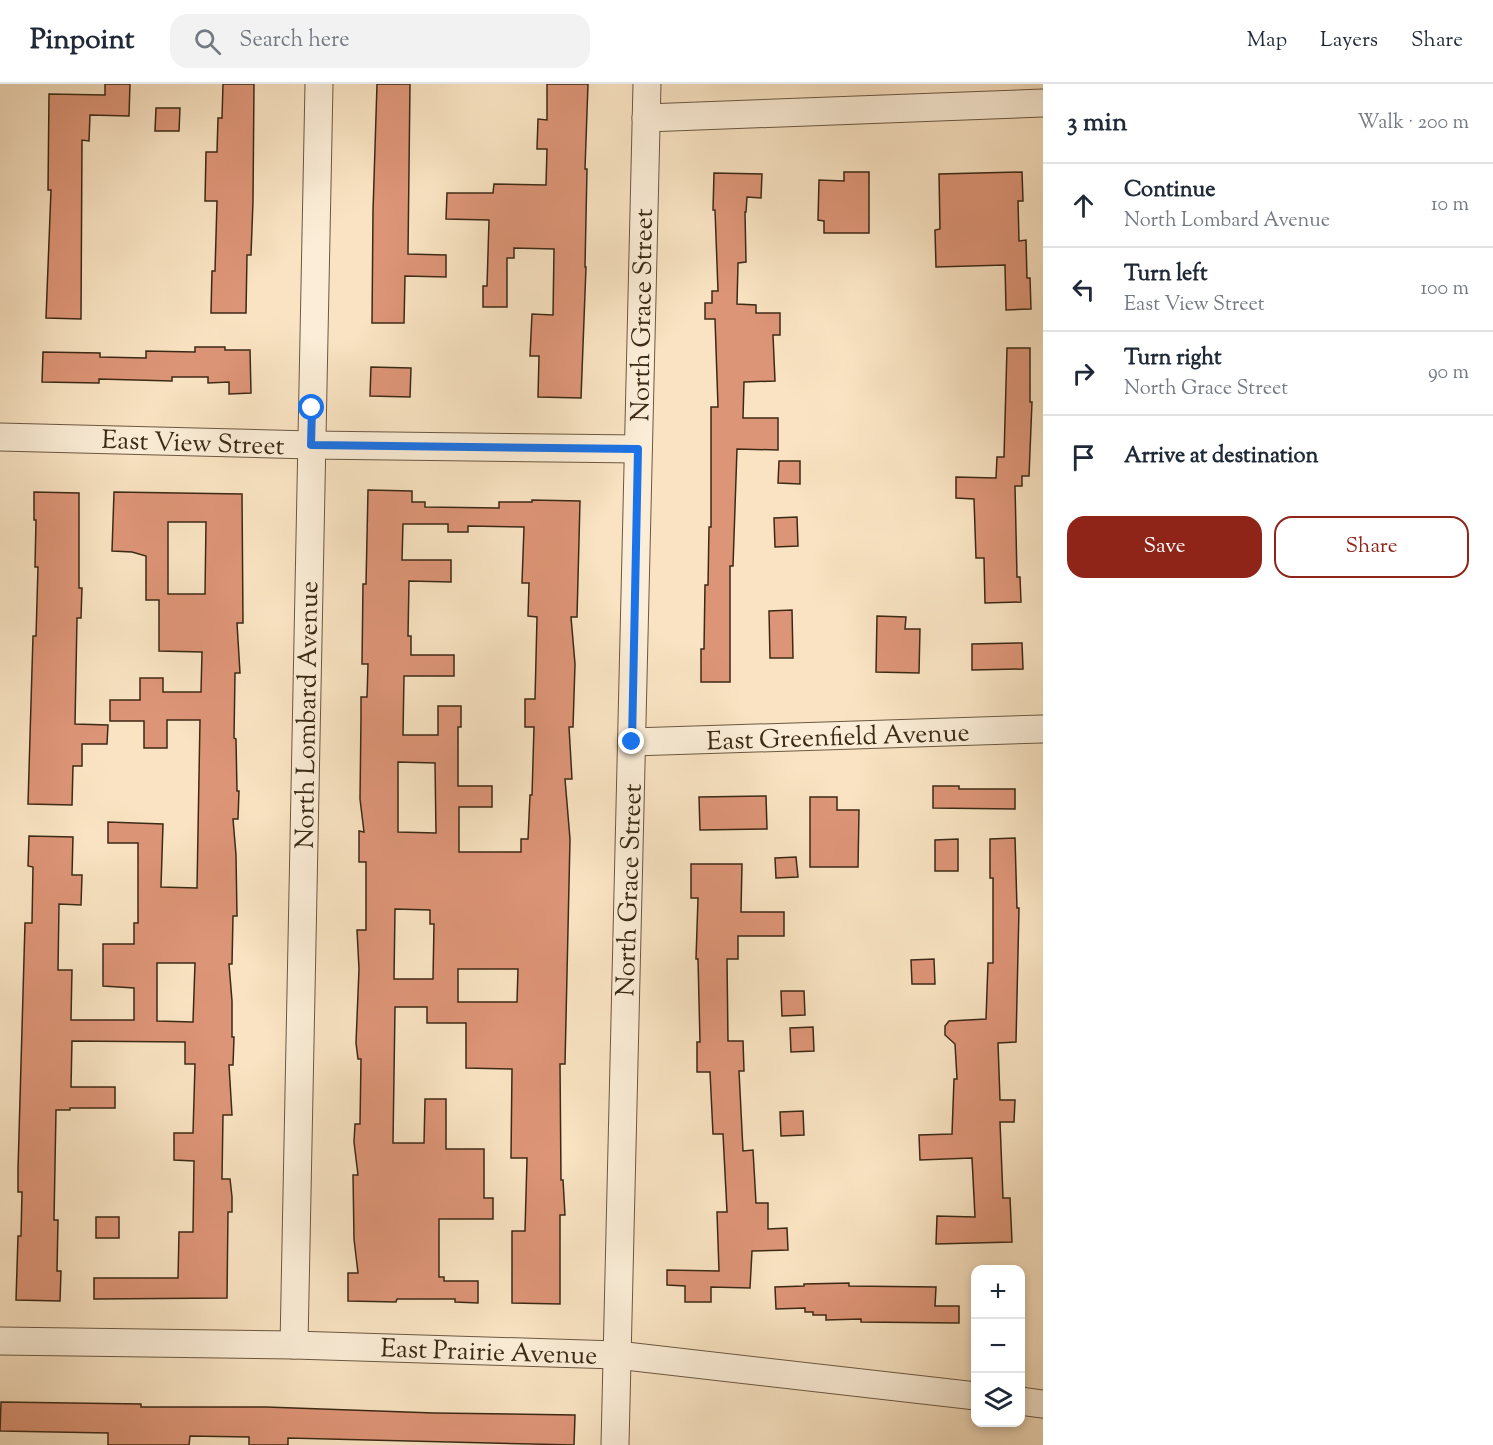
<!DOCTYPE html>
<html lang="en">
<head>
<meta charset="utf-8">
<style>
	:root { --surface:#fff; --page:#f2f2f3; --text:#1f2937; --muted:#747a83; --line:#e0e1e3; --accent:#8f2418 }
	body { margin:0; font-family:"Sorts Mill Goudy",serif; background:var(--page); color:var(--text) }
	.controls { position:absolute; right:18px; bottom:18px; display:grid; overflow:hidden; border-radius:12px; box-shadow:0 3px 9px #0003 }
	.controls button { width:54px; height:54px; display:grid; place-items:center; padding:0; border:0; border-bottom:2px solid var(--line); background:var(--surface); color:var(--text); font:30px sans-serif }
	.stop { position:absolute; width:18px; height:18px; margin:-14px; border:4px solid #1a73e8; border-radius:50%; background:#fff }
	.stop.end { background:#1a73e8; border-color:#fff; box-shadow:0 2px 6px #0008 }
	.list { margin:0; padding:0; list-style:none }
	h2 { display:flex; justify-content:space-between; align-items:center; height:78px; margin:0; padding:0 24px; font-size:26px }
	h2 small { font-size:20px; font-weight:400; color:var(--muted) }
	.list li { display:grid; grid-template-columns:39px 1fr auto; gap:18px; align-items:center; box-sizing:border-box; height:84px; padding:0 24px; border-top:2px solid var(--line) }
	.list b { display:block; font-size:22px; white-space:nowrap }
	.list p { margin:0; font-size:20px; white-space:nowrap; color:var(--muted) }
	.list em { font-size:20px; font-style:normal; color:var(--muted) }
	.actions { display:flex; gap:12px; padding:18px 24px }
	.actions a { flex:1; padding:14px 0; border:2px solid var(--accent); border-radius:18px; text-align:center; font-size:21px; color:var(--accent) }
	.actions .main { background:var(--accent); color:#fff }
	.icon { flex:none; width:33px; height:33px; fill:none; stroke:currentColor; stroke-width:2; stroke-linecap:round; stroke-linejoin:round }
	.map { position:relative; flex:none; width:1043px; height:1361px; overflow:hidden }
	header { display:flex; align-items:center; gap:36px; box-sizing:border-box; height:84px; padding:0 30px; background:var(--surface); border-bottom:2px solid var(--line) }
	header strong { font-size:28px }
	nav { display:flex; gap:33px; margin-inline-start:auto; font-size:21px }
	.search { width:420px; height:54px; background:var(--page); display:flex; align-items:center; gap:15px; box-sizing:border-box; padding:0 21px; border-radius:18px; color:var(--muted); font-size:22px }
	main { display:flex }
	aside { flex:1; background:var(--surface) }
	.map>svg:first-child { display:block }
</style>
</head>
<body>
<header>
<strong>Pinpoint</strong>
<div class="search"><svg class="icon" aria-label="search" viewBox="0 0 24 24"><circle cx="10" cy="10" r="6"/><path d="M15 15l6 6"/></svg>Search here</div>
<nav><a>Map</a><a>Layers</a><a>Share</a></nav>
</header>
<main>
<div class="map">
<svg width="1043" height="1361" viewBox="0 0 1043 1361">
	<rect width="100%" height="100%" fill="#f9e3c2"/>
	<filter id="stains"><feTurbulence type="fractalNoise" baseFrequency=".00333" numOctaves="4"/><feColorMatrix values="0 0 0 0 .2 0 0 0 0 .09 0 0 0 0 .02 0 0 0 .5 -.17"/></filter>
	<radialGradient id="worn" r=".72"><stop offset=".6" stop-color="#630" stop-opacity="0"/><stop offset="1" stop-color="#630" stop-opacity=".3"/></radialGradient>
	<g fill="#dd9577" stroke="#3c2a16" stroke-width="1.5" fill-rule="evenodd">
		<path d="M105 0H130L129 32 90 31 89 57 82 56 81 235 46 234 51 106H48L49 10 105 11Z"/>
		<path d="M223 0H254L253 117 251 171H247L246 229H211L212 187H215L217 117H205L206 68H217L218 34H222Z"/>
		<path d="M377 0H410L408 170 446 171V193L405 192 404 239H372L373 127Z"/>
		<path d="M547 0H588L585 85H587L585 183H586L581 314 538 313 539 272H530L532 230 553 231 554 165 514 164V174H507V223H483V202H487L489 136 446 135 447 109H493L494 100 546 101 547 65H537L538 35 547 36Z"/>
		<path d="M156 24H180L179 47H155Z"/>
		<path d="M844 88H869V149H824V137L818 136 819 96 844 97Z"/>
		<path d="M1022 88 1023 117H1018L1019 157 1026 156 1027 194H1030L1031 225 1006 226 1005 181 936 183 935 146 940 145 939 90Z"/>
		<path d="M714 89 762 90 761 114 747 113 746 128H745L746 178 738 179 737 220 756 221V229H780V251H773L775 297 744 298 743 334H778V366L737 365 733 482H730V598H701V565H704L705 501H708L709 443H711V323H718L715 235H705V219H712V207H718L715 126H713Z"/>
		<path d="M195 263H225V266H250L251 309 229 310V298L208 299V293H172V297L99 295V299L42 298 43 268 100 269V273L146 274V267L195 268Z"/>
		<path d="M1007 264H1030V318H1032L1029 392H1022V402H1015L1017 493H1020L1021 518 985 519 984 474H976L974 415 956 414V393L996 394 997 373H1004Z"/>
		<path d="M371 283 411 284 410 313 370 312Z"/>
		<path d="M779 377H800V400L778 399Z"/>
		<path d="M368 406 412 407V418H425V423L499 424V418H532V416L580 417 577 533H571L575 580 573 643H569L572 695H565L570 755 565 980H560L561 1096H563L565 1131H560V1220L512 1219V1147H525L527 1074H511L512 985 466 984V939H427V923H395L393 1059H424L425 1015H446V1065H484V1114H493V1135H439V1193H444V1197H478V1219L455 1218V1215H397L396 1218 348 1217V1189H358L354 1155 353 1091H358L354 1058 355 1040H360L361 975H358L356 959 359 885 357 846H366V778H359V747L364 748 360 715 361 634V613H367L368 580H362L363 500H366ZM403 440H448V448H468V442L524 443 522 499H529L528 532 537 533 535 615H525V643H534L532 711H530L528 755H521V768H459V723H492V702H458V643H461V622H438V651H403L404 592H454V571H411V552H408L409 497 451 498V476H402ZM398 678 435 679 436 749 398 748ZM395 825 430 826V840H434L433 895H394ZM458 885H518L517 918H458Z"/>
		<path d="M34 408 79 409V504H82L81 534H77L75 640 108 641 107 660H82V682H73L72 721 28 720 33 552H36L38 483H35L36 436H34Z"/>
		<path d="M114 408 242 410 243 539H237L240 589H235L234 654 236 655 237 707H239L238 735H233L236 771 237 832H233L232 880H229L232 917V953H234L233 981H229L232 1031H223L222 1095H230L232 1113V1128H228L227 1214 94 1215V1194H178L179 1148H193L194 1077 174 1076V1049H193L195 980H185V958L72 957 71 1003H115V1024H70V1026H56L54 1136H58L57 1187H61L60 1217 16 1216 18 1152H21L22 1108H18V1086L25 839H32L33 783 28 782 29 752 73 753 72 791H82L81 821 59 820 58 886H72L71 936H134V904L103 902V860H134V839H138V759H108V738L163 740 161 803 197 804 200 636H167V664H144V637H110V616H140V594H163V608H201L202 568 159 567V516H146V472L132 468 112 467ZM168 438H206L205 510H168ZM157 879H195L193 938 157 937Z"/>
		<path d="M797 433 798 462 775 463 774 434Z"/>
		<path d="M792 526 793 574H770L769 527Z"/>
		<path d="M877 532 906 533 905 545H920L919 589 876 588Z"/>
		<path d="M1022 559 1023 585 972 586V560Z"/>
		<path d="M933 702H959V705H1015V725L933 724Z"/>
		<path d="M766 712 767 745 700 746 699 713Z"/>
		<path d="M810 713H837V726H859L858 783H810Z"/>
		<path d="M1015 754 1017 824H1019L1016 958 998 959 1000 1016H1015L1014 1038H1000L1003 1114H1010L1012 1158 936 1160 937 1132 975 1133 972 1074 920 1076 919 1051 952 1050 954 995H957L955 960 945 951V942L949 937 986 935 988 879H993V794H990V755Z"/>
		<path d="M958 755V787H935V756Z"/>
		<path d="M796 773 798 793 776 794 775 774Z"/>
		<path d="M691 780H742L741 828H784V852H738V875H727L728 957H743L744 987H739L743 1067 753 1066 756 1119H768V1145L787 1144 788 1166 752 1167 750 1204 711 1203V1218H685V1202L667 1201V1186L719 1187 717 1128H727L723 1050H713L710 988H697V958H700L698 875H696L698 814H691Z"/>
		<path d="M934 875 935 900H912L911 876Z"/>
		<path d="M781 907H804L805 931 782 932Z"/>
		<path d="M813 943 814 967 791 968 790 944Z"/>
		<path d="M803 1027 804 1051 781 1052 780 1028Z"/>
		<rect x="96" y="1133" width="23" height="21"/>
		<path d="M849 1199V1202L936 1203 935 1222H959V1239L861 1238V1235L826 1236V1231H813V1228H805V1224L776 1225 775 1203 804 1202V1200Z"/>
		<path d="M1 1318 141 1320V1323H266L434 1329 575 1331 574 1361 288 1354V1361H249V1353L190 1352 189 1361H108V1349L0 1347Z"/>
	</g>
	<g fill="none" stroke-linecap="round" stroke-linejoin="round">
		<defs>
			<g id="minor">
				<path d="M646 34 1043 19"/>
				<path d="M0 353 311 361 638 365"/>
				<path d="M632 658 1043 645"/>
				<path d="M0 1257 294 1261 617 1271 976 1312"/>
				<path d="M294 1261 319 0"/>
				<path d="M1020 1317 1043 1320"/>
				<path d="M615 1361 647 0"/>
			</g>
		</defs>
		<use href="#minor" stroke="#6b5841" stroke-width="29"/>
		<use href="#minor" stroke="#fbedd7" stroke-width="27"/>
	</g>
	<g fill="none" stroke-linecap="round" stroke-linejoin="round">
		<path stroke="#1a73e8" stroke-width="8" d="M312 324 311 361 638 365 632 658"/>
	</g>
	<g text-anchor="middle" stroke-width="4.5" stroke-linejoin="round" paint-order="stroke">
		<g font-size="26" fill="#3c2a16" stroke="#fbedd7">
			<text transform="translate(641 231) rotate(-89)" y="9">North Grace Street</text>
			<text transform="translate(193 358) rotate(2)" y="9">East View Street</text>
			<text transform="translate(306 631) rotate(-89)" y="9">North Lombard Avenue</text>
			<text transform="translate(838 652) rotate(-2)" y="9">East Greenfield Avenue</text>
			<text transform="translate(628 806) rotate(-88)" y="9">North Grace Street</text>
			<text transform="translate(489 1267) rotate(2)" y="9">East Prairie Avenue</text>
		</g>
	</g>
	<rect width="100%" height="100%" filter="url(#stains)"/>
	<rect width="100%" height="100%" fill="url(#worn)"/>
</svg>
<div class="controls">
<button>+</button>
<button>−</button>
<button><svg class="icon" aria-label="layers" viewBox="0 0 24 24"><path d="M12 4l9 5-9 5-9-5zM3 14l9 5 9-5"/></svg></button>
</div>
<div class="stop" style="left:312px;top:324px"></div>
<div class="stop end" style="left:632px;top:658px"></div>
</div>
<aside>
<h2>3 min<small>Walk · 200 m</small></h2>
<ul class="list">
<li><svg class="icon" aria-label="ahead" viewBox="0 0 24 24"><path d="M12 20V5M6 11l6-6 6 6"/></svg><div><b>Continue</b><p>North Lombard Avenue</p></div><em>10 m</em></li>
<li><svg class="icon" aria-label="left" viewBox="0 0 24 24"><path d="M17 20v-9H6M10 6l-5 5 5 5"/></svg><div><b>Turn left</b><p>East View Street</p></div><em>100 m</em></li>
<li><svg class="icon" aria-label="right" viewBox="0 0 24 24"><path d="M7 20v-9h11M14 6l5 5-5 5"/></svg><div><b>Turn right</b><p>North Grace Street</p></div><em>90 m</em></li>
<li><svg class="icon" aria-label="arrive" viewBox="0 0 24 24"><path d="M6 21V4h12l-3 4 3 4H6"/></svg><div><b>Arrive at destination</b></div></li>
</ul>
<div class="actions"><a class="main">Save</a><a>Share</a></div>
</aside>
</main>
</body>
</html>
